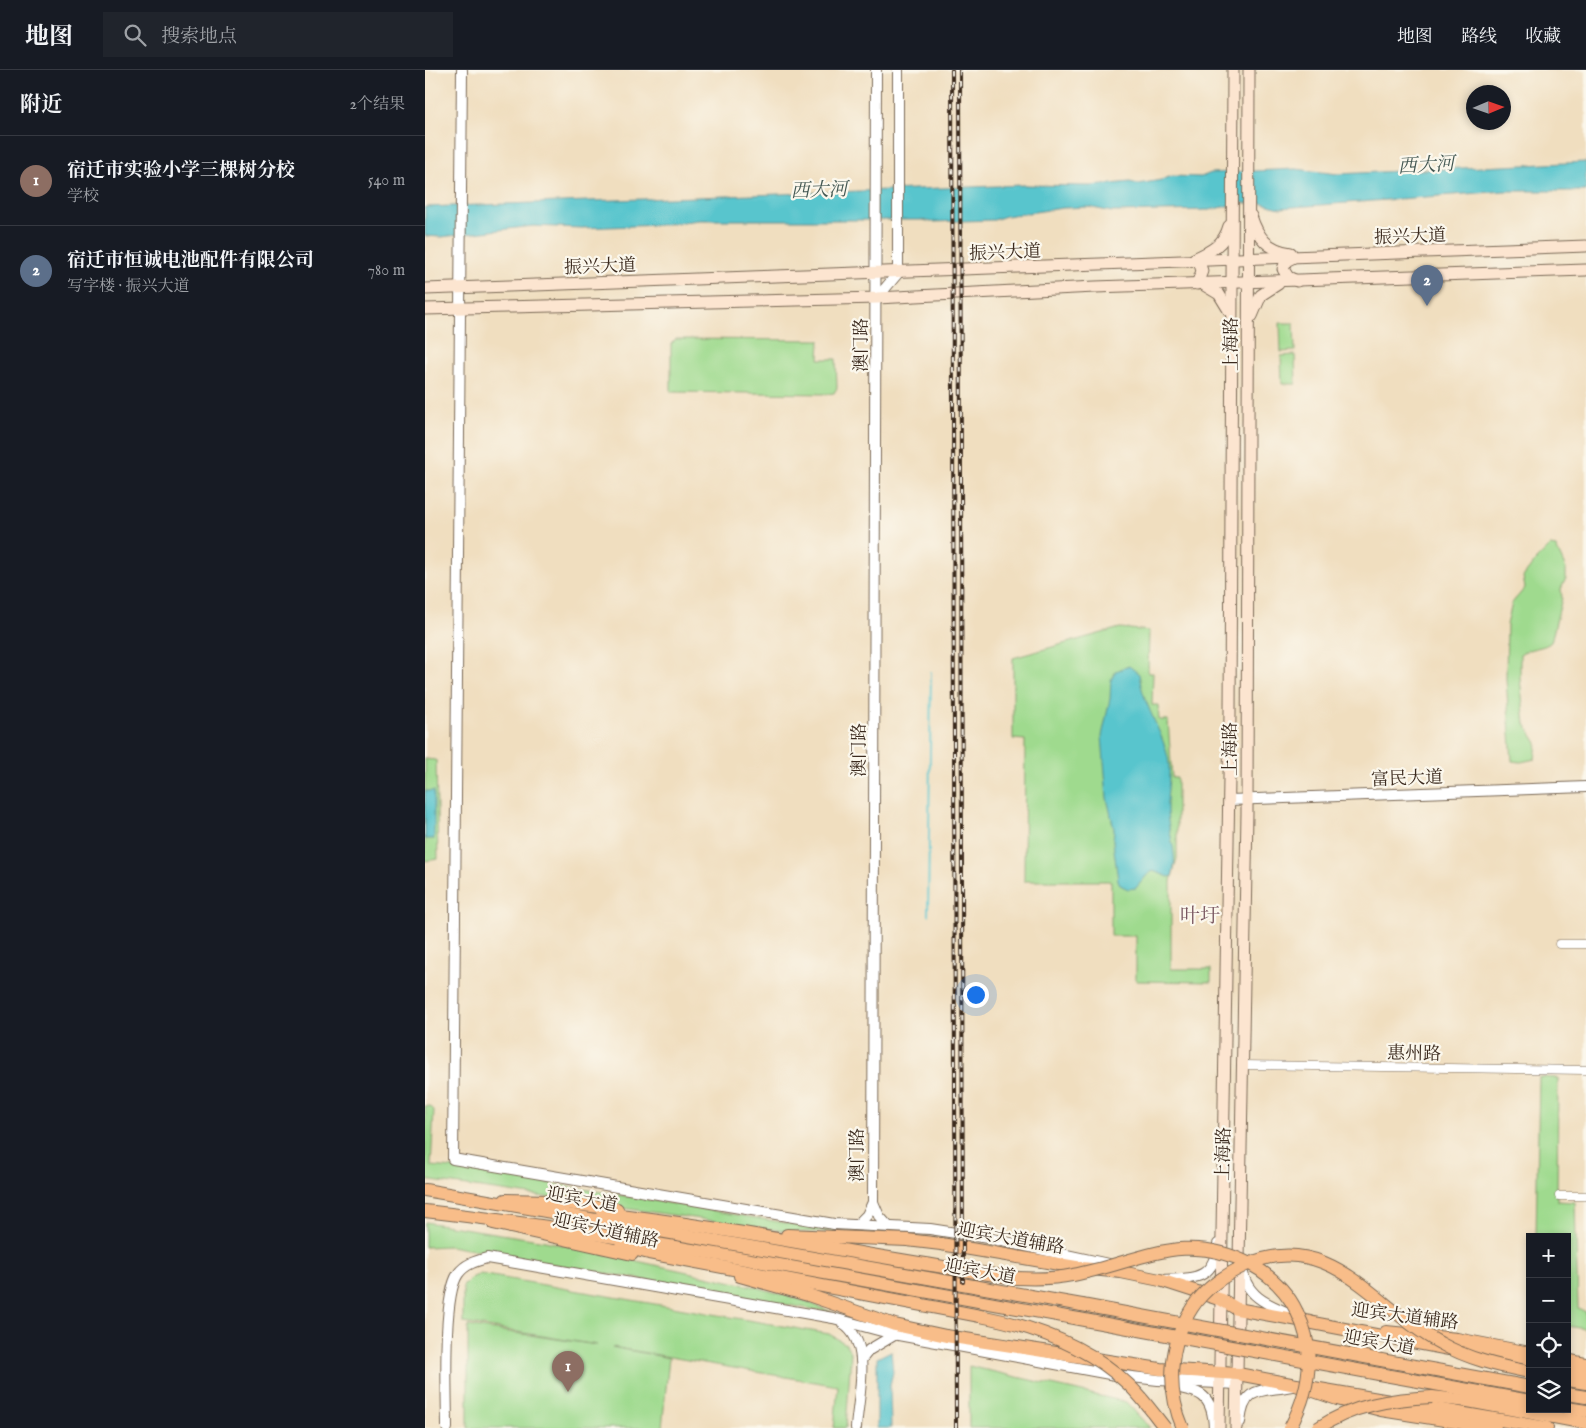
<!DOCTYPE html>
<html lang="zh">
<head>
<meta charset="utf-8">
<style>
	:root { --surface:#171b24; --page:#20242c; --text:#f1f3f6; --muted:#9ea1a6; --line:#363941; --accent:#d1495b }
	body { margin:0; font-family:"IM FELL English","Noto Serif SC",serif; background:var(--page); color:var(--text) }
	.controls { position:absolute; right:15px; bottom:15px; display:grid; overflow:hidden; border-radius:0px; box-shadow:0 2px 8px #0003 }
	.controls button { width:45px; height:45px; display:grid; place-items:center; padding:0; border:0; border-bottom:1px solid var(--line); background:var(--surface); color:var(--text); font:25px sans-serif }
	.compass { position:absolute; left:1041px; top:15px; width:45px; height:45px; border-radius:50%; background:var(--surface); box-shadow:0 2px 8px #0003; rotate:88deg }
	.you { position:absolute; left:550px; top:924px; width:18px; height:18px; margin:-12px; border:4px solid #fff; border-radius:50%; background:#1a73e8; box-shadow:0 0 0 8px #1a73e833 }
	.badge { display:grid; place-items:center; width:32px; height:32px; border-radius:50%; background:var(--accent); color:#fff; font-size:16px; font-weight:700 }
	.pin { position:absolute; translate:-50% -41px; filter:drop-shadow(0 1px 2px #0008) }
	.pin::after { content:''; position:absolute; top:26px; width:18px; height:15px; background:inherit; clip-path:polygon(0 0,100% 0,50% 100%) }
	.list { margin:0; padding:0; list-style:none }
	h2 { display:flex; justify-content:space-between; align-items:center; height:65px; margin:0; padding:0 20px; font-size:21px }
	h2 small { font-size:16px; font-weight:400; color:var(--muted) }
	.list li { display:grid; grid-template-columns:32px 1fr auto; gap:15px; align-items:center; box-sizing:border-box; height:90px; padding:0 20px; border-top:1px solid var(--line) }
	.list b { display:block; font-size:19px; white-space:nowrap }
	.list p { margin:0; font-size:16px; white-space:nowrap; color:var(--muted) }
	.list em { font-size:16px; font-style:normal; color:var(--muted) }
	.icon { flex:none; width:28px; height:28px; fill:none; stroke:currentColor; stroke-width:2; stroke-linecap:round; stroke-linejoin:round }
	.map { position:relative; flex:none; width:1161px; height:1358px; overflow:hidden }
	header { display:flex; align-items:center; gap:30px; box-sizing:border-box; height:70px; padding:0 25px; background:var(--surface); border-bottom:1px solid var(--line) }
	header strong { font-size:24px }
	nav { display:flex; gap:28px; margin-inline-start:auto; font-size:18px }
	.search { width:350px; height:45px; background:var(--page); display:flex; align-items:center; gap:12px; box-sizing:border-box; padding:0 18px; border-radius:0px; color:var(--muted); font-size:19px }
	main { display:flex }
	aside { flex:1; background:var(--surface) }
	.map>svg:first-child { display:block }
</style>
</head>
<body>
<header>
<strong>地图</strong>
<div class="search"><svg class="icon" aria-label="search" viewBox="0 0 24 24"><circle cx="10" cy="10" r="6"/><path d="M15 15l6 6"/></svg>搜索地点</div>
<nav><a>地图</a><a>路线</a><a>收藏</a></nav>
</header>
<main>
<aside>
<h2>附近<small>2个结果</small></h2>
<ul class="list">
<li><span class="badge" style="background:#8d6e63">1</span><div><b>宿迁市实验小学三棵树分校</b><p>学校</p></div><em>540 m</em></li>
<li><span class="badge" style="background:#5c6f8a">2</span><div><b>宿迁市恒诚电池配件有限公司</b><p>写字楼 · 振兴大道</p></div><em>780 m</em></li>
</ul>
</aside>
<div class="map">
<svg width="1161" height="1358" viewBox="0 0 1161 1358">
	<rect width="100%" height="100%" fill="#fbf7ec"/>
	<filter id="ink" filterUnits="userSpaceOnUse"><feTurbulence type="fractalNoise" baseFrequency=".02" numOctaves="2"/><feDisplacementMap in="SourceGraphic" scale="10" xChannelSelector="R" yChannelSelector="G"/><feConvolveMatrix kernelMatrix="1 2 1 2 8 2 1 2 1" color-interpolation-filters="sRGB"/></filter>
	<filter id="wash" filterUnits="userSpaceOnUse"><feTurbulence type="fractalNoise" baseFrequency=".0096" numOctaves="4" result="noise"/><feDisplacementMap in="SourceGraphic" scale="20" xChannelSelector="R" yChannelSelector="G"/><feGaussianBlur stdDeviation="1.12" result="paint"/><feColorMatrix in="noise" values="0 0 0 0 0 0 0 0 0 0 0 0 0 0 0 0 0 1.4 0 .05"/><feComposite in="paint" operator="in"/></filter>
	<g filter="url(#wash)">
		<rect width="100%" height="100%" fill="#f0debf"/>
		<g fill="#9fda8e" stroke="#6d8256">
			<path d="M855 253H869L870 281 856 282Z"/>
			<path d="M251 269 395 270 394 289H411L412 318 409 323 402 324 246 322V274Z"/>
			<path d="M870 285 871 314H857L856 286Z"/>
			<path d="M1125 476 1131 477 1141 499V508L1136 519 1137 528 1126 572C1119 579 1105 577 1095 584V608L1100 654 1112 673 1110 689 1096 692 1087 691 1081 609 1082 555 1087 533 1100 518 1098 507 1111 490Z"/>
			<path d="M695 558 724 561 723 603H728L727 635H733L734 650H743L747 708H752V788L746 811V899H786V912L711 911V866H686V811H599L600 670 588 669V588Z"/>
			<path d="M0 689 11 690 13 789 0 791Z"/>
			<path d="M1114 1007 1133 1008 1132 1131 1150 1132 1153 1238 1161 1242V1259L1142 1256V1167H1111Z"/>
			<path d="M0 1036H5L9 1040 6 1096 40 1099 379 1156 439 1162H367L0 1110Z"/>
			<path d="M0 1152 120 1171 331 1217 380 1231 409 1243 25 1176 0 1177Z"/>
			<path d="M55 1204 404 1264 421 1274 426 1283 421 1358H409L413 1316 187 1277 244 1288 237 1358H43V1256L172 1275 38 1253V1216L46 1208Z"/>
			<path d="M544 1296 701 1332 725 1358H544Z"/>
		</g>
		<g fill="#58c5cd" stroke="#4a7876">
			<path d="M1161 92V121H1080L855 138 836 133H814L785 140 687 142 664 137 638 138 581 146 569 150 506 152 498 150H274L235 155 157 158 108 156 16 167 0 166V137L599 115 666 116 705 112 713 114 736 110 747 106 776 107 786 103 871 99 913 104Z"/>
			<path d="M704 596 714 604C717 631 733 654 741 680 748 700 741 721 742 741 743 764 754 784 747 806L744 807 728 801 722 805 711 818 703 819 695 815 693 810 688 772 689 759 682 728 677 666 685 629 686 610 691 601Z"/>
			<rect x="0" y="721" width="9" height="48"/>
			<path d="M466 1281 468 1302 465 1315 466 1358H452V1288Z"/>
		</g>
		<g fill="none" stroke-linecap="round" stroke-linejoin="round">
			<path stroke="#58c5cd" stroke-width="2" d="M503 845 506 602"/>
		</g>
	</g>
	<g filter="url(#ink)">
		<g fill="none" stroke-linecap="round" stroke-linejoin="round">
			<defs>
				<g id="minor">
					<path d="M1134 874H1161"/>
					<path d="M817 995 1161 1000"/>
					<path d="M1134 1126H1161"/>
				</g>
				<g id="tertiary">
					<path d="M37 0 28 1089 409 1154 505 1159 563 1168 688 1195"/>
					<path d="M451 0 448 1132 454 1146 463 1156"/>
					<path d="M452 228 473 203V0"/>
					<path d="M804 730 1161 717"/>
					<path d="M433 1154 442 1145 448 1132"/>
					<path d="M817 1195C818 1227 846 1236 871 1246"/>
					<path d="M738 1210C769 1208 788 1211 793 1174"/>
					<path d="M418 1254C448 1273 433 1327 431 1358"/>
					<path d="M436 1290 444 1280 471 1264"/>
					<path d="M746 1317C775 1320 788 1325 789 1358"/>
					<path d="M815 1352C819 1315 836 1322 867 1316"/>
					<path d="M22 1358C22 1326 17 1227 33 1204 40 1194 51 1191 62 1188L408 1248 468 1264 690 1305 733 1310 812 1314"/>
				</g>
				<g id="secondary">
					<path d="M826 146C833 168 843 180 866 183"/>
					<path d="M867 188 861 191 858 199 863 207 872 211"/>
					<path d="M769 189C786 181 799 175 804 156"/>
					<path d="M772 214 777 201 774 191"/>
					<path d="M779 215 794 224 805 242"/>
					<path d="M0 219 1161 176"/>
					<path d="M0 239 452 228 670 217 1161 200"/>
					<path d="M827 246 836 225 853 214"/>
					<path d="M794 1358 805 643 808 0"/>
					<path d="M811 1358 822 743 824 0"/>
				</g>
				<g id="primary">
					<path d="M80 1130 124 1131 192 1139"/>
					<path d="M68 1153 207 1184"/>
					<path d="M362 1165 482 1170 516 1174 657 1198 696 1202 735 1210 797 1230 812 1239 885 1252"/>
					<path d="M315 1206 383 1225 470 1255 521 1266 735 1299 813 1304 871 1315 912 1329 956 1340 1070 1358"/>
					<path d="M961 1262 1032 1269 1105 1283"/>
					<path d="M1142 1290 1161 1294"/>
				</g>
				<g id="trunk">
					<path d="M0 1120 657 1235"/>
					<path d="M0 1141C219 1166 436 1211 654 1249"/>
					<path d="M178 1143C317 1159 453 1189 591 1208"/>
					<path d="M196 1176 224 1183 555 1246"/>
					<path d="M888 1253 1024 1279"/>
					<path d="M1043 1282 1105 1293"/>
					<path d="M956 1290 1105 1317"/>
					<path d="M1142 1300 1161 1303"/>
					<path d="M954 1304 1105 1331"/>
					<path d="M1142 1310 1161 1313"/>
					<path d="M871 1315 1122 1358"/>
					<path d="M1142 1324 1161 1327"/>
					<path d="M1007 1327 1043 1331 1161 1353"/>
					<path d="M1142 1338 1161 1341"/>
				</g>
			</defs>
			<use href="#minor" stroke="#7a6956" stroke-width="9"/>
			<use href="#tertiary" stroke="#7a6956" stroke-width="12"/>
			<use href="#secondary" stroke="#7a6956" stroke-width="13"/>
			<use href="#primary" stroke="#7a6956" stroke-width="14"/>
			<use href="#trunk" stroke="#7a6956" stroke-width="14"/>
			<use href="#minor" stroke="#fff" stroke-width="8"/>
			<use href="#tertiary" stroke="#fff" stroke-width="10"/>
			<use href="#secondary" stroke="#fce5d0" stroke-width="11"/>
			<use href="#primary" stroke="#f8bd89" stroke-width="12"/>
			<use href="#trunk" stroke="#f8bd89" stroke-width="12"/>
			<defs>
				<g id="rail">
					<path d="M527 0 531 1358"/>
					<path d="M535 0 538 1212"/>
				</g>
			</defs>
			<use href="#rail" stroke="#3b2a1e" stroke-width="4"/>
			<use href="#rail" stroke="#fbf7ec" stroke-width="2" stroke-dasharray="5.5" stroke-linecap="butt"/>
			<defs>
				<g id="trunk-bridge">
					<path d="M591 1208C611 1209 629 1209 648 1205 713 1193 759 1159 825 1194 845 1205 862 1221 872 1242 892 1281 885 1320 865 1358"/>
					<path d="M657 1235 956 1290"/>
					<path d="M555 1246C607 1256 663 1276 703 1314 717 1327 728 1343 740 1358"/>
					<path d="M654 1249 954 1304"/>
					<path d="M758 1358C741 1319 744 1274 767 1238 780 1218 801 1204 823 1194 906 1159 951 1239 1015 1273 1043 1289 1073 1296 1105 1302"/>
					<path d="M893 1358C928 1335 966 1329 1007 1327"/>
				</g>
			</defs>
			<use href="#trunk-bridge" stroke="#7a6956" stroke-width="14" stroke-linecap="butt"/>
			<use href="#trunk-bridge" stroke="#f8bd89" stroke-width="12"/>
		</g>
	</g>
	<g text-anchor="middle" stroke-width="4.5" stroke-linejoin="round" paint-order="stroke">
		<g font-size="18" fill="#3b2a1e" stroke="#fbf7ec">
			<text transform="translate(985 166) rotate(-2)" y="6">振兴大道</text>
			<text transform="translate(580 182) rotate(-2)" y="6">振兴大道</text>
			<text transform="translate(175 196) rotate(-2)" y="6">振兴大道</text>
			<text transform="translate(806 274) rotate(-90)" y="6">上海路</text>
			<text transform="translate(436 275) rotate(-90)" y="6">澳门路</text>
			<text transform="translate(805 679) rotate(-90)" y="6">上海路</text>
			<text transform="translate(434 680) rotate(-90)" y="6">澳门路</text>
			<text transform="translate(982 708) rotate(-2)" y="6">富民大道</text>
			<text transform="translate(989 983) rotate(1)" y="6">惠州路</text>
			<text transform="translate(798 1084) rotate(-89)" y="6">上海路</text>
			<text transform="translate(432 1085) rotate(-90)" y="6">澳门路</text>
			<text transform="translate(157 1129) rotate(10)" y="6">迎宾大道</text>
			<text transform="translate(181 1160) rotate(12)" y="6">迎宾大道辅路</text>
			<text transform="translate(586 1168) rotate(10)" y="6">迎宾大道辅路</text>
			<text transform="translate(555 1201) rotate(10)" y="6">迎宾大道</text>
			<text transform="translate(980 1246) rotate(7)" y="6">迎宾大道辅路</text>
			<text transform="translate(954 1272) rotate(10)" y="6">迎宾大道</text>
		</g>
		<g font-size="19" font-style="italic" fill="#445853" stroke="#fbf7ec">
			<text transform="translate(1001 94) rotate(-3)" y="7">西大河</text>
			<text transform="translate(394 119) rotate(-2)" y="7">西大河</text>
		</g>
		<g font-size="20" fill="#795760" stroke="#fbf7ec">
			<text x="775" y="852">叶圩</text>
		</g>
	</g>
</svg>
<div class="controls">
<button>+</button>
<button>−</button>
<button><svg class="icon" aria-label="locate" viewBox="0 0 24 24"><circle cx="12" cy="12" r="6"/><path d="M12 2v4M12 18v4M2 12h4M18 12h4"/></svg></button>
<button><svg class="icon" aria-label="layers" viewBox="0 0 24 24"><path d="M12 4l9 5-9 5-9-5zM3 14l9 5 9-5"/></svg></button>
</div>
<svg class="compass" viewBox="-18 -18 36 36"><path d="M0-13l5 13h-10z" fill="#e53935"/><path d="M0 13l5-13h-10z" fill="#9ea1a6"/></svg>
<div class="you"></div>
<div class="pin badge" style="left:143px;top:1322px;background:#8d6e63">1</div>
<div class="pin badge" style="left:1002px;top:236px;background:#5c6f8a">2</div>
</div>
</main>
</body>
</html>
